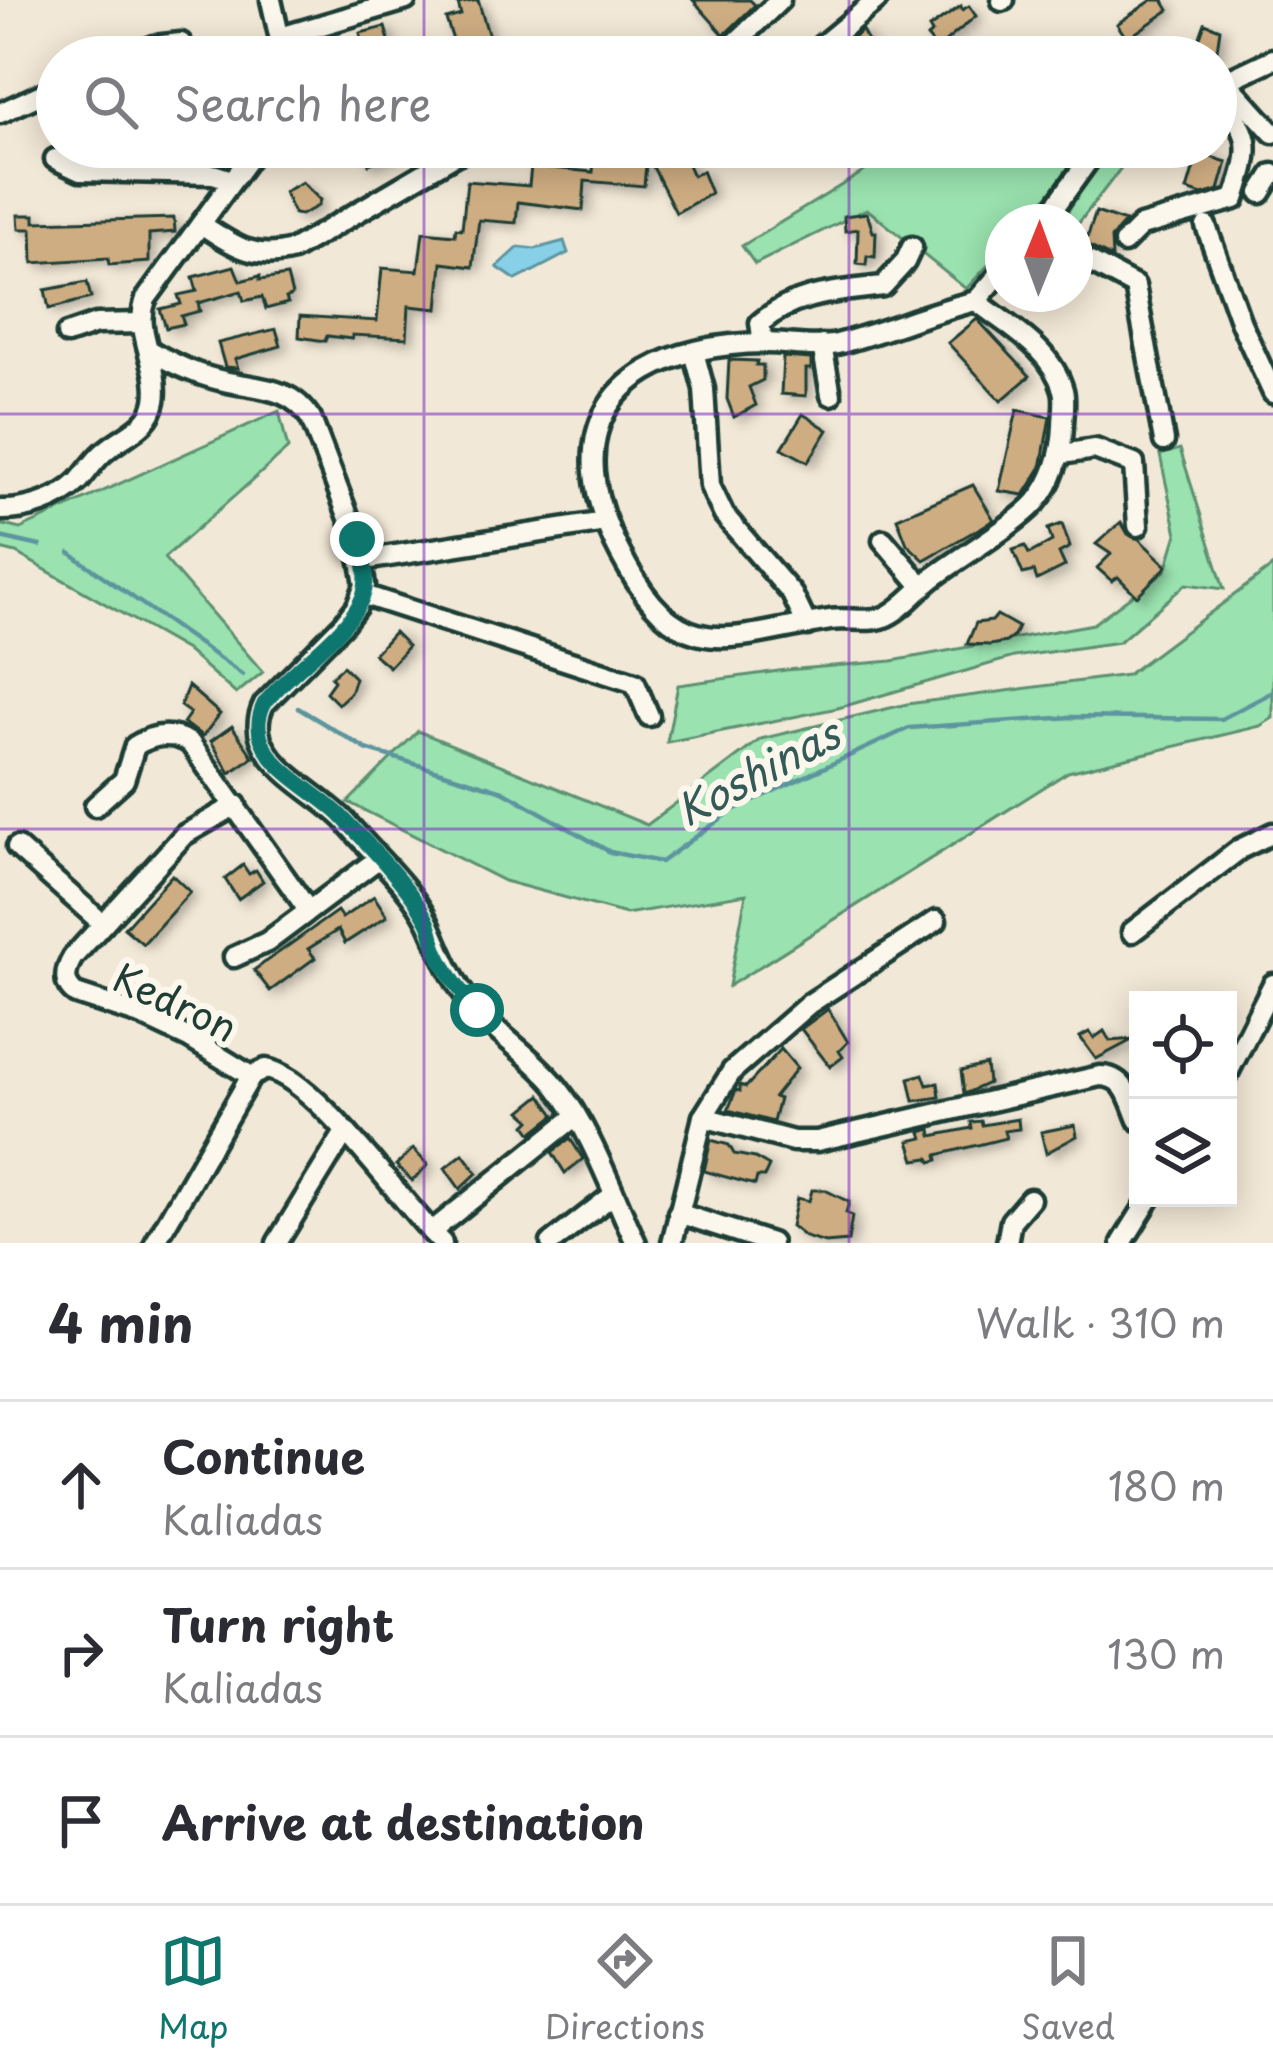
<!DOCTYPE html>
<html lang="en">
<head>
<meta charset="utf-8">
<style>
	:root { --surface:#fff; --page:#f7f7f7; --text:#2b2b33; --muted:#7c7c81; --line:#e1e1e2; --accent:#0f766e }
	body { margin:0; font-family:"Playpen Sans",sans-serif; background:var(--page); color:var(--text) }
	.controls { position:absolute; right:36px; bottom:36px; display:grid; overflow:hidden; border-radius:0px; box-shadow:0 6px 30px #0003 }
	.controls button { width:108px; height:108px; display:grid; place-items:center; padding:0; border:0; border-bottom:3px solid var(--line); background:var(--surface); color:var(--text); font:60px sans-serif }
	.compass { position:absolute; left:985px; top:204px; width:108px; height:108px; border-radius:50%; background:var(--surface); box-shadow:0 6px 30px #0003; rotate:1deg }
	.stop { position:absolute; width:36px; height:36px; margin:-27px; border:9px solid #0f766e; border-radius:50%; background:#fff }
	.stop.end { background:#0f766e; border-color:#fff; box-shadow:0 3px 12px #0008 }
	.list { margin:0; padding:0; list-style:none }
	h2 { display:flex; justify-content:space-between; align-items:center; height:156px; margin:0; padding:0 48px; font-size:51px }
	h2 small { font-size:39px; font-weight:400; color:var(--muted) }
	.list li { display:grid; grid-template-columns:78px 1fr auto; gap:36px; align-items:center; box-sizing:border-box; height:168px; padding:0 48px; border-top:3px solid var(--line) }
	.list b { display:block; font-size:45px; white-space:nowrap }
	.list p { margin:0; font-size:39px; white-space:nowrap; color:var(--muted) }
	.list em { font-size:39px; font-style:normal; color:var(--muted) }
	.icon { flex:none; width:66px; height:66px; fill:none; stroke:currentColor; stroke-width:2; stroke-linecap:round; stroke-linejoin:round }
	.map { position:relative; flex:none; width:1273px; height:1243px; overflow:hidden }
	.search { position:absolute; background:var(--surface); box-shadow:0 6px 30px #0003; left:36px; right:36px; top:36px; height:132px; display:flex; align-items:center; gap:30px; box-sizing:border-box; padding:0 42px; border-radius:66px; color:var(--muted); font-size:45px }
	.sheet { height:660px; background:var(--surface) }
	nav { display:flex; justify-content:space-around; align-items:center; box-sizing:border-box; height:168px; border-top:3px solid var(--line); background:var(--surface); font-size:33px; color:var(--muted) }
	nav a { display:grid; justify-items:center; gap:6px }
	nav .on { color:var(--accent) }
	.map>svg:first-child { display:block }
</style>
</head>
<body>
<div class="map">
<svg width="1273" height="1243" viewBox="0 0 1273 1243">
	<defs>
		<filter id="shadow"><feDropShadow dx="6" dy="4" stdDeviation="6" flood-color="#0004"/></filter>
	</defs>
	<rect width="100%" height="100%" fill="#f2e8d7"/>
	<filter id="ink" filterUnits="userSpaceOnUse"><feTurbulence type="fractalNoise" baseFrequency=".00833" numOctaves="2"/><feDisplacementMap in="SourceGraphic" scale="24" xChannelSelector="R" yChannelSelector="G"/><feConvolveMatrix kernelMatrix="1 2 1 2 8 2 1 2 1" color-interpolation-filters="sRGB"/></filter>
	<g filter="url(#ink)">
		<g fill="#9ae2af" stroke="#5c9072" stroke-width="3">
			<path d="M904 147H1084L1029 222H1003V249L966 289 867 209 755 264 742 246Z"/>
			<path d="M1109 147H1137L1075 228V222H1061Z"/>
			<path d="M279 411 288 449 164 558 263 672 236 694 186 650 16 553 0 549V524L20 529Z"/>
			<path d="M1180 449 1224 589 1186 584 1119 642 1014 657 838 708 667 742 678 685 786 670 892 661 1093 624 1166 570 1177 534 1160 455Z"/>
			<path d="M1273 566V718L1260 726 1068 772 729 986 746 894 626 914 504 881 348 802 418 731 647 825 761 739 907 704 1127 675Z"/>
		</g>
		<path fill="#87d0e7" stroke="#5d959f" stroke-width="3" d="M564 241 568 253 516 280 497 267 519 247 535 249Z"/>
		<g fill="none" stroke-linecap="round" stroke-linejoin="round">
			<g stroke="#5d959f" stroke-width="4.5">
				<path d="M0 537 40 546"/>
				<path d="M70 553 243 675"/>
				<path d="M298 708 366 749 503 791 610 852 661 862 733 810 909 728 1072 717 1221 719 1273 692"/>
			</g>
		</g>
		<g fill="#cfad82" stroke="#1f3d34" stroke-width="3" filter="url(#shadow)">
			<path d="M478 0 495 57H471L466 42 455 46 446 19 461 15 458 4Z"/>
			<path d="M693 0H750L755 5 724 35Z"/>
			<path d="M1152 0H1163L1169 10 1127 39 1117 24Z"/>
			<path d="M961 6 962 10 969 6 976 16 937 49 927 37 932 33 929 28Z"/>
			<path d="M1205 23 1220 29 1216 57 1196 48Z"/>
			<path d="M385 27 394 57H366L360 33Z"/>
			<path d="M862 30 872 50 863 57H842L838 50Z"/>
			<path d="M359 147H409L369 164Z"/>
			<path d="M595 151 647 155 644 186 585 181 583 210 518 202 516 223 479 220 473 267 442 263 438 309 409 306 407 338 352 335V339L327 336 325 341 299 337 300 316 377 321 382 268 418 271 423 232 455 235 456 228 462 229 467 181 529 186 531 166 593 172Z"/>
			<path d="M682 151 693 176 702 171 711 193 676 213 652 165Z"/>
			<path d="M1198 153 1227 162 1219 190 1202 195 1187 190Z"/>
			<path d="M302 182 320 200 318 206 301 215 294 214 284 192Z"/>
			<path d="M1096 212 1125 222 1111 238 1112 258 1085 244Z"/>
			<path d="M867 213 873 232H876L875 257 867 256 866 265 857 264 858 229 845 231 844 216Z"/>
			<path d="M18 215H35V222L174 218 175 232 149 234V262L109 265 108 258 33 263 32 229H19Z"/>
			<path d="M234 266 240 281 260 276V280L287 276 292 295 286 298 288 303 266 309 262 297 244 301 241 291 198 303 200 311 181 316 184 324 166 328 160 309 181 304 178 295 197 291 193 277Z"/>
			<path d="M87 282 91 298 49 309 45 290Z"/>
			<path d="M977 319 1030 376 1001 401 948 343Z"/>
			<path d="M276 329 281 346 235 359 238 368 225 367 218 343Z"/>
			<path d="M783 357 811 359V369H806V396L781 394Z"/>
			<path d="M729 360 757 361 756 365H763V380L749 387 756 405 734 417 727 399Z"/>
			<path d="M1017 410 1050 417 1041 468 1024 495 999 491Z"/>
			<path d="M803 414 828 430 808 462 782 448Z"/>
			<path d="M973 485 994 520 924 560 907 544 897 518Z"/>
			<path d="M1121 522 1128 534 1139 539 1167 566 1137 596 1118 577 1112 581 1097 568 1111 554 1096 544Z"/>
			<path d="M1062 524 1070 547 1059 553 1065 566 1037 580 1034 571 1023 574 1013 550 1025 546 1029 554 1052 541 1048 529Z"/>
			<path d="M997 615 1018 627 1014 636 1006 642 990 645 967 644 976 623 992 621Z"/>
			<path d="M394 632 408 646 389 667 374 654Z"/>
			<path d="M343 666 355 678 350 693 338 704 326 692 334 681 331 677Z"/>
			<path d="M188 686 220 714 203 736 183 723 190 713 180 706Z"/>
			<path d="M232 726 253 757 230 773 211 741Z"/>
			<path d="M243 865 249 874 256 870 263 881 238 899 225 879Z"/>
			<path d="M172 875 190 892 143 944 124 928Z"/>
			<path d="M374 896 387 916 345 943 338 930 308 949 315 958 270 991 254 970 337 911 342 918Z"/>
			<path d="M828 1009 848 1042 839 1051 843 1057 830 1067 801 1029Z"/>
			<path d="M1104 1031 1110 1041 1134 1039 1096 1059 1080 1037 1089 1032 1094 1038Z"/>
			<path d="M781 1049 797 1068 774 1097 779 1099 773 1122 728 1110 736 1090 740 1091V1085L746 1087Z"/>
			<path d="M986 1065 988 1083 964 1094 961 1071Z"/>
			<path d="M923 1074 927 1085 938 1083 940 1097 914 1101 909 1078Z"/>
			<path d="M541 1095 555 1115 532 1133 526 1125 531 1120 521 1111Z"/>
			<path d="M1018 1119 1019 1129 1004 1131 1006 1138 937 1155 938 1160 931 1162 929 1158 915 1160 909 1141 923 1138 921 1132 931 1129 932 1136 972 1128 971 1122 981 1121 982 1125Z"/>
			<path d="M1075 1125 1077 1136 1046 1153 1041 1132Z"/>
			<path d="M570 1138 583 1159 565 1173 552 1152Z"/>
			<path d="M711 1140 729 1145 734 1154 755 1158 769 1166 764 1177H757L755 1185 704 1171Z"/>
			<path d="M413 1149 428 1165 412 1181 396 1165Z"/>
			<path d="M463 1154 477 1173 460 1189 445 1168Z"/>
			<path d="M812 1190H825L849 1202 846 1213 852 1216 848 1241 825 1243 805 1237 791 1226 797 1198 809 1201Z"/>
		</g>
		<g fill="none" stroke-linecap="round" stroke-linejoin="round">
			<defs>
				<g id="minor">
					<path d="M271 0 284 57"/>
					<path d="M1002 1 1004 0"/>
					<path d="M281 37 406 0"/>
					<path d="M125 57 154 46 181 43"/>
					<path d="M721 57 780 0"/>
					<path d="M808 57 877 0"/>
					<path d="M1226 81 1273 133"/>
					<path d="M1218 85 1273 59"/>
					<path d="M0 113 57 87"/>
					<path d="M55 159 80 171 213 174 232 180"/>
					<path d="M1261 193 1273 174"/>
					<path d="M1044 222 1098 147"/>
					<path d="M201 224C233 245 254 261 293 250L455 155 475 147"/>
					<path d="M1206 226 1241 323 1273 393"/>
					<path d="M1124 243 1141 226 1235 199C1254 140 1251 138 1216 89"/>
					<path d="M1075 254 1135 286 1164 441"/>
					<path d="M976 301C1008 326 1052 349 1063 390 1066 400 1063 415 1063 426 1062 452 1054 481 1036 502 1018 523 959 558 934 577 919 588 901 611 884 617 869 623 846 617 830 620 734 635 683 668 627 566 610 536 597 506 594 472 586 373 683 344 765 343 788 343 815 349 837 344 884 332 929 312 976 301Z"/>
					<path d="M976 301 1003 270"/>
					<path d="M67 334 96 324 141 323"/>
					<path d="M763 343 760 323C796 292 839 292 883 286L905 262 912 247"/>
					<path d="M822 345 831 395"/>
					<path d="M151 351C173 364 200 376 224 381 258 389 291 386 311 419L357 539 365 585 357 606 344 623 264 704C237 758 318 790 346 822 372 853 410 886 428 922 440 948 448 972 465 996 490 1031 530 1053 557 1087 590 1128 613 1194 636 1243"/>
					<path d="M694 352 704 389 710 486 724 515 792 594 807 625"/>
					<path d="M1062 454 1095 449 1134 464 1138 526"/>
					<path d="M0 510C26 511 60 500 79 481 87 472 94 461 103 453 122 435 150 429 155 401 161 365 133 333 146 299L257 147"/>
					<path d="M883 540 922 586"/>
					<path d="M364 560 605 522"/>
					<path d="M364 595 635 683 649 716"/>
					<path d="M236 805 184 835 73 957C65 970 62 984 76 994L140 1015 189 1038 251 1076"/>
					<path d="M95 806 124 780 135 746C153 734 171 732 190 743L308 910"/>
					<path d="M17 847 103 924"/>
					<path d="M1132 932 1240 849 1273 833"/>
					<path d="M234 957 267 942 378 859"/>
					<path d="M1228 1073 1273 984"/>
					<path d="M703 1117 793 1141H817L1100 1076C1126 1076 1129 1099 1138 1120"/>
					<path d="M678 1213 771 1243"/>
					<path d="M431 1232 576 1116"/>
					<path d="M155 1243 251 1076 266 1069C315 1077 402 1204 442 1243"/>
					<path d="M277 1243 345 1132"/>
					<path d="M551 1243 613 1195"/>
					<path d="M672 1243 703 1117 732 1071 809 1004 936 921"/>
					<path d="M1007 1243 1011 1221 1030 1199"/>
					<path d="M1122 1243 1150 1198"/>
				</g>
			</defs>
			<use href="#minor" stroke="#1f3d34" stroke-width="27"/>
			<use href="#minor" stroke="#fbf7ec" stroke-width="18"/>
		</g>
	</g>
	<g fill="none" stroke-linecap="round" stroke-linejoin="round" filter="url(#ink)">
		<path stroke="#0f766e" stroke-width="15" d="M357 539C363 557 370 577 363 596 348 635 290 669 264 704 239 756 311 786 340 815 367 843 411 888 428 922 432 930 433 940 436 949 445 970 461 993 477 1010"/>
	</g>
	<path fill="none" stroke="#7b2cbf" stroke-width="3" stroke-opacity="0.55" d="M424 0V57M849 0V57M424 147V1243M849 147V1243M0 414H1273M0 829H1273"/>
	<g text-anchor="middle" stroke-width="12" stroke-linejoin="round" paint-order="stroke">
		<g font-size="39" fill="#1f3d34" stroke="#fbf7ec">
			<text transform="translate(175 1003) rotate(25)" y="14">Kedron</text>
		</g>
		<g font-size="42" font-style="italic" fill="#345a58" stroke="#fbf7ec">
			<text transform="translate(758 773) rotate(-28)" y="15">Koshinas</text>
		</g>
	</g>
</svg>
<div class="controls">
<button><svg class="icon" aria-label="locate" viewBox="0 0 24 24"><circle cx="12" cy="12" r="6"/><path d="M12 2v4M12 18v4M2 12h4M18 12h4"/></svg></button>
<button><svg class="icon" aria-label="layers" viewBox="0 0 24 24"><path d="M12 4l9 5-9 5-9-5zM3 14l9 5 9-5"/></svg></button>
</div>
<svg class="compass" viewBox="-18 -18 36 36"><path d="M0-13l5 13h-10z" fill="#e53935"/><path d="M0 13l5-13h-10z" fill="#7c7c81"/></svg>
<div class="stop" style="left:477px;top:1010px"></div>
<div class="stop end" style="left:357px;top:539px"></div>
<div class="search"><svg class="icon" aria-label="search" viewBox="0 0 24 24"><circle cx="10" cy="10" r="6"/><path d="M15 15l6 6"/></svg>Search here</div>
</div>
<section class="sheet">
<h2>4 min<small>Walk · 310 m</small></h2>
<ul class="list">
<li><svg class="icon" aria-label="ahead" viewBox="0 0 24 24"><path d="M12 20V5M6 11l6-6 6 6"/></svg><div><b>Continue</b><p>Kaliadas</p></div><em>180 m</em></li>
<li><svg class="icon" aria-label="right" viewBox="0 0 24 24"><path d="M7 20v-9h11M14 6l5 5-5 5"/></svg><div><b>Turn right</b><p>Kaliadas</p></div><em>130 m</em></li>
<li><svg class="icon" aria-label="arrive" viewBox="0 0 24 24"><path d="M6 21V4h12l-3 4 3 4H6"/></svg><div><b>Arrive at destination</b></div></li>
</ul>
</section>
<nav>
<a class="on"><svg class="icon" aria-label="map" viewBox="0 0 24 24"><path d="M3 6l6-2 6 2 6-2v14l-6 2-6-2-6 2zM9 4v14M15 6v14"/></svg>Map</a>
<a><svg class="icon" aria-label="directions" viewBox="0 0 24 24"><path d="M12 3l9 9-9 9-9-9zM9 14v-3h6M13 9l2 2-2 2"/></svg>Directions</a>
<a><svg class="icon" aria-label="saved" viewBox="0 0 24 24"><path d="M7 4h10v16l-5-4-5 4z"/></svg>Saved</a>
</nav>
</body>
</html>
